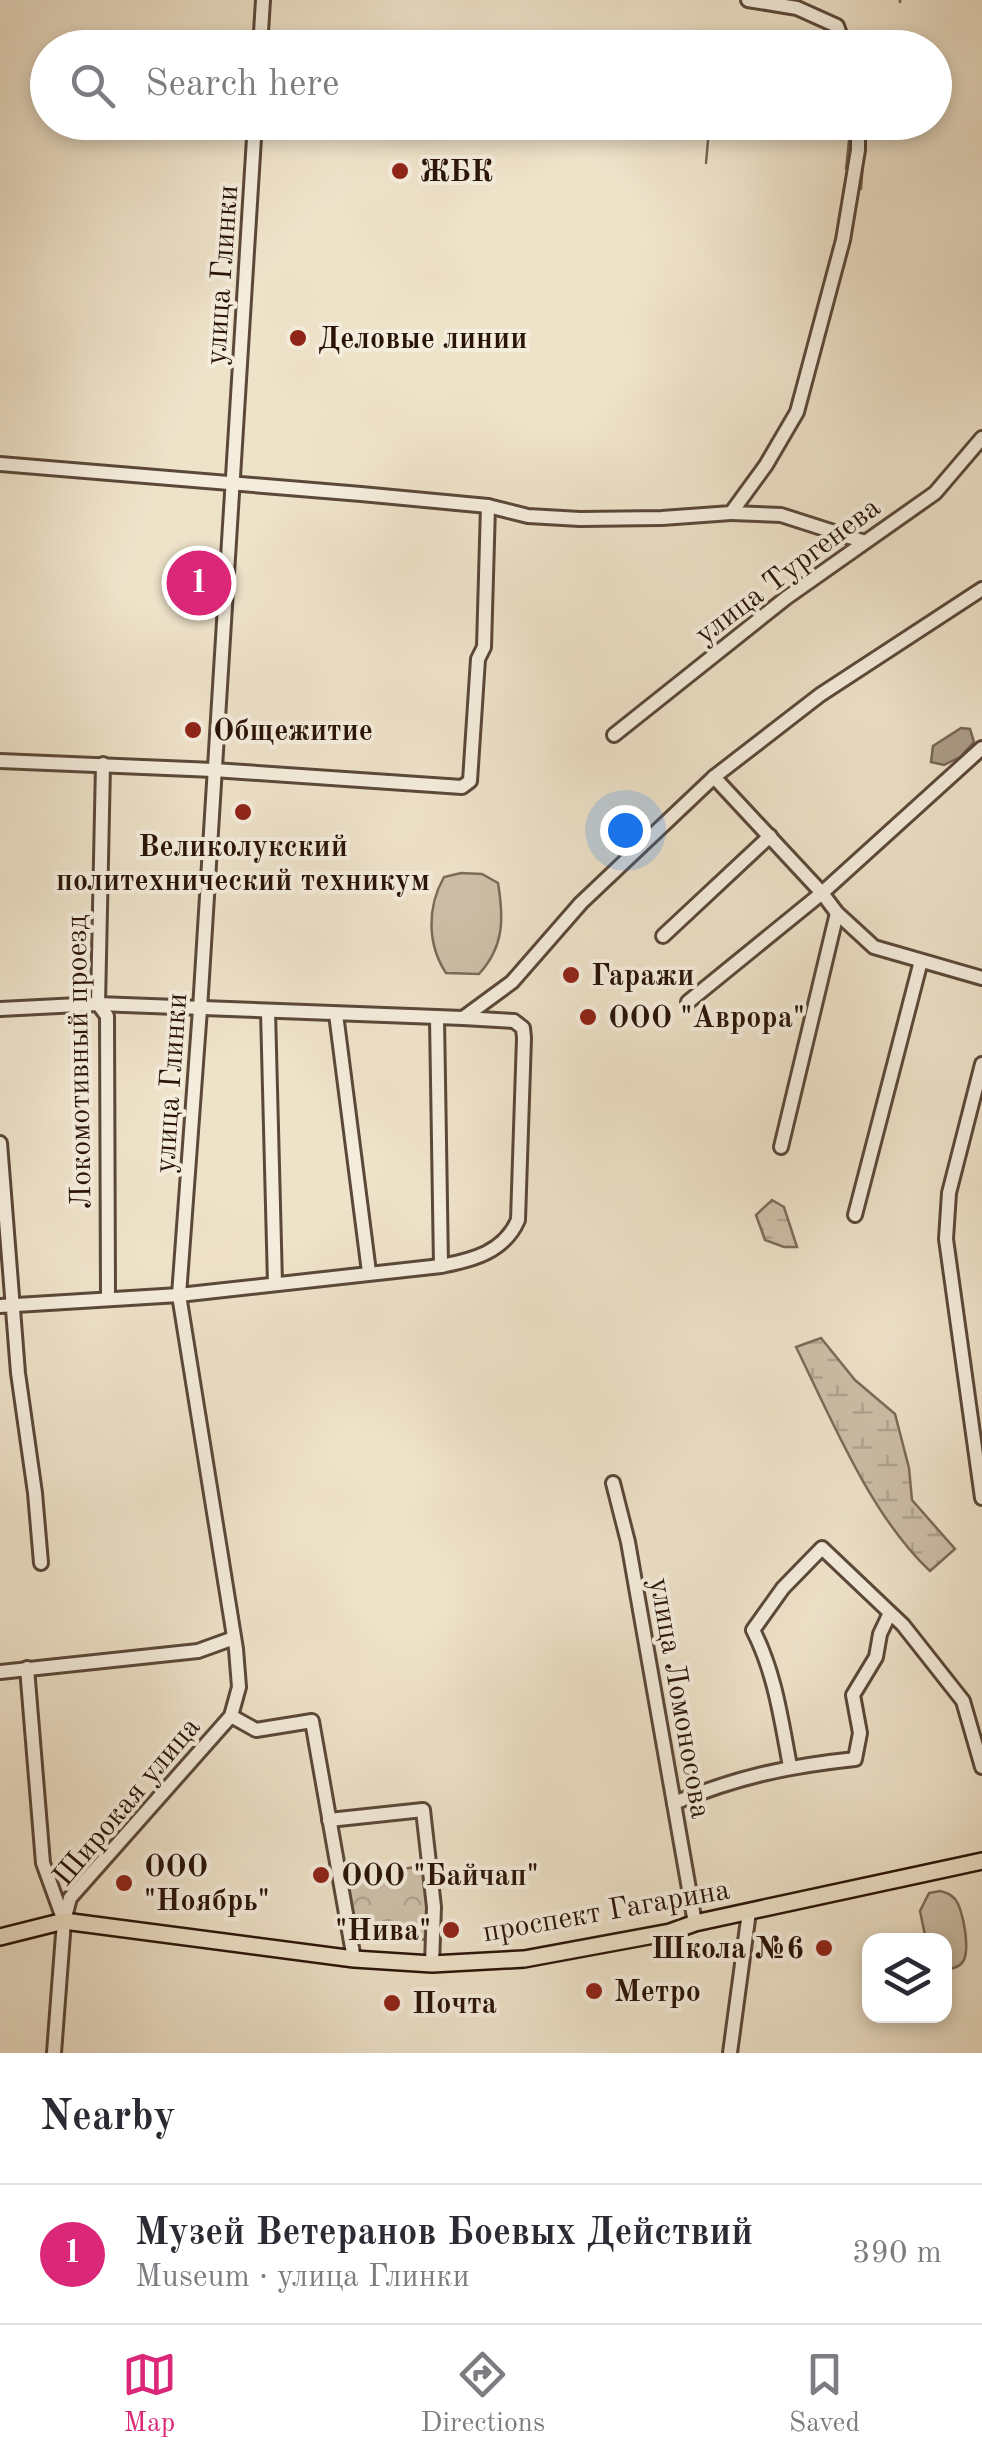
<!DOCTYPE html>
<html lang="en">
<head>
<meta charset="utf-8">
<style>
	:root { --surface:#fff; --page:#f7f7f7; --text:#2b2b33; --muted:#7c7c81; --line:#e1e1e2; --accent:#db2777 }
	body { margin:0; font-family:"Old Standard TT",serif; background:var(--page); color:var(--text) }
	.controls { position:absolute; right:30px; bottom:30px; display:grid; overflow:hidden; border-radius:20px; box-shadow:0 5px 15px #0003 }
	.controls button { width:90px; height:90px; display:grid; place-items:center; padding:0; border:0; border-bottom:2px solid var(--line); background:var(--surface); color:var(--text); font:50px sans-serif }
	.you { position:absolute; left:625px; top:830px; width:35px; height:35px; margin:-25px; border:8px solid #fff; border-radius:50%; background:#1a73e8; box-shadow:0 0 0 15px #1a73e833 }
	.badge { display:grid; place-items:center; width:65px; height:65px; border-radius:50%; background:var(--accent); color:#fff; font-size:32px; font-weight:700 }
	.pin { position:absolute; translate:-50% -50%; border:5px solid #fff; box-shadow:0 2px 10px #0006 }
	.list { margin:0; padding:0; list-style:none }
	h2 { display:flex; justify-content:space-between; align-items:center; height:130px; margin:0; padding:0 40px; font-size:42px }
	h2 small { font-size:32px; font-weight:400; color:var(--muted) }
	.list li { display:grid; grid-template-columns:65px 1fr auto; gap:30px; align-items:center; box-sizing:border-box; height:140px; padding:0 40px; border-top:2px solid var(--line) }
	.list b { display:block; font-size:38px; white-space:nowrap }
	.list p { margin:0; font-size:32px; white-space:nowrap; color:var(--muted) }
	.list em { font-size:32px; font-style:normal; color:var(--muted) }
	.icon { flex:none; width:55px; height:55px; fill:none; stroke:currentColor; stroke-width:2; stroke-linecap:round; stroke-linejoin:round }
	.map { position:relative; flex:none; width:982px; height:2053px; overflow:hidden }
	.search { position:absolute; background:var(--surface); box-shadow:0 5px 15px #0003; left:30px; right:30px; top:30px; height:110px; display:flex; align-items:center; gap:25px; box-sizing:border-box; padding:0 35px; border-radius:55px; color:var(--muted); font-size:38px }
	.sheet { height:270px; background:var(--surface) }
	nav { display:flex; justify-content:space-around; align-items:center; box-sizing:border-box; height:140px; border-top:2px solid var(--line); background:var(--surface); font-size:28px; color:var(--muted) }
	nav a { display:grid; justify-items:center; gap:5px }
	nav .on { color:var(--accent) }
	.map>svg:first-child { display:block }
</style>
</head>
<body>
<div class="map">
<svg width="982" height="2053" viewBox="0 0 982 2053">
	<defs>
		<pattern id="forest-crowns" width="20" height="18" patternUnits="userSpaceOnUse" patternTransform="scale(2.5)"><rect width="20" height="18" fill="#cdbfa8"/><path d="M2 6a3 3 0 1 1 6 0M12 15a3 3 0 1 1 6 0" fill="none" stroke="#b0a38f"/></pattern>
		<pattern id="wetland-marsh" width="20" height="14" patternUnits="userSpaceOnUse" patternTransform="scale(2.5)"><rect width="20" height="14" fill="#cdbfa8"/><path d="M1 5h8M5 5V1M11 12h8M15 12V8" fill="none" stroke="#b0a38f"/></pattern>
	</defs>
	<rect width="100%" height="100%" fill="#eee2c9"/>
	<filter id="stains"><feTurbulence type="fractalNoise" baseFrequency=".002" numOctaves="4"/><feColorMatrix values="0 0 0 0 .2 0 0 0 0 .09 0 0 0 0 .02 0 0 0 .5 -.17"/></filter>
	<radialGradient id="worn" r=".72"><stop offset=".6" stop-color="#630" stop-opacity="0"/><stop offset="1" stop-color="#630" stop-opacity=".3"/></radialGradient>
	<g fill="#cdbfa8" stroke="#7c6a58" stroke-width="2.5">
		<path d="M461 873 482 874 498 883C504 919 504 947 479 974L446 973C427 944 427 907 444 877Z"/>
		<path d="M940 1891C947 1893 949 1893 955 1899 963 1908 972 1954 961 1964 957 1968 952 1968 946 1970L944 1940H926L920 1911 929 1893Z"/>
	</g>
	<path fill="url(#forest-crowns)" stroke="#7c6a58" stroke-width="2.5" d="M423 1866 429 1909 428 1940 356 1932 346 1877Z"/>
	<g fill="url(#wetland-marsh)" stroke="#7c6a58" stroke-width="2.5">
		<path d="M772 1200 784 1207 797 1247H784L765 1240 756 1215Z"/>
		<path d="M821 1338 855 1380 895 1414 909 1468 912 1500 955 1549 930 1571C871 1516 832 1420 796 1347Z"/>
	</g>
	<path fill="#ab9c87" stroke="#776654" stroke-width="2.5" d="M961 728 970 729 974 742 960 757 944 765 931 762 933 746Z"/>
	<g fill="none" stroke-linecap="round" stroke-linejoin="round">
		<g stroke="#776654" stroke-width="2.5">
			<path d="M900 2V0"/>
			<path d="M706 163 709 129 716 122"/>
			<path d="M846 169 851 122"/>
			<path d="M861 189 866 122"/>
		</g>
		<defs>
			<g id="minor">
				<path d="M748 0 797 8 837 26 845 48"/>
				<path d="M260 48 263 0"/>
				<path d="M0 464 361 494 488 506 528 516 580 519 662 518 731 513 766 465 797 412 843 240 858 150V122"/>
				<path d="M731 513 781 515 862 541"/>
				<path d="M614 735 786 598 935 493 982 438"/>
				<path d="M0 761 214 770 462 787 470 781 478 659 484 647 488 506"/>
				<path d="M103 764 98 1004 107 1016 108 1298"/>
				<path d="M714 777 822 893 837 913 874 947 982 978"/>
				<path d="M663 936 770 836"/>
				<path d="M688 1002 822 893 982 748"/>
				<path d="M0 1009 98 1004 463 1018 514 1021 523 1028 524 1038 518 1220C504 1252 473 1260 441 1266L179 1295 0 1306"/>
				<path d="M268 1011 275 1284"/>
				<path d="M336 1014 369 1272"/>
				<path d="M437 1018 441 1266"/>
				<path d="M463 1018 512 982 581 903 714 777 820 695 982 589"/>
				<path d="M982 1064 949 1193 946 1239 982 1498"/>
				<path d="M0 1143 18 1373 35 1493 41 1563"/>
				<path d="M781 1147 837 913"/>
				<path d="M855 1215 921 961"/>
				<path d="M613 1483 628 1542 695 1923"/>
				<path d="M27 1668 43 1863 64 1921 54 2053"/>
				<path d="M0 1672 198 1651 234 1638"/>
				<path d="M231 1716 256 1730 312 1721 354 1959"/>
				<path d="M790 1766C781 1719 775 1673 753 1630L783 1588 822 1548 903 1625 963 1701 982 1767"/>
				<path d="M674 1803C737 1777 788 1766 855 1759L860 1733 853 1695 876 1657 880 1634 889 1615"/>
				<path d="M329 1820 423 1810 434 1907 432 1964"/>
				<path d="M64 1921 70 1898 231 1716 239 1687 236 1649 179 1295 200 1009 255 122"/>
				<path d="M730 2053 749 1912"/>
			</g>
			<path id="major" d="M0 1937 64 1921 354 1959 432 1964 524 1959 670 1932 695 1923 982 1861"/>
		</defs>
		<use href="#minor" stroke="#5b4838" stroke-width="18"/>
		<use href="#major" stroke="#2a1408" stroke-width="20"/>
		<use href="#minor" stroke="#f4ecdc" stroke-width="12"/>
		<use href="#major" stroke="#eee2c9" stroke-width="15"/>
	</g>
	<g fill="#8f2418" stroke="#f4ecdc" stroke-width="4">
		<circle cx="400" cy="171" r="10"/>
		<circle cx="298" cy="338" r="10"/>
		<circle cx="193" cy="730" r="10"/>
		<circle cx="243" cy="812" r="10"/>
		<circle cx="571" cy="975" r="10"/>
		<circle cx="588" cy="1017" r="10"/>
		<circle cx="321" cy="1875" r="10"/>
		<circle cx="124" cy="1883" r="10"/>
		<circle cx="451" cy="1930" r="10"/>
		<circle cx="824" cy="1948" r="10"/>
		<circle cx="594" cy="1991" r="10"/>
		<circle cx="392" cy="2003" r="10"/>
	</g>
	<g text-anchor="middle" stroke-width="8" stroke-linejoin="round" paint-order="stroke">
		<g font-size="30" font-weight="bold" fill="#2a1408" stroke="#f4ecdc" text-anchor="start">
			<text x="420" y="181">ЖБК</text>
			<text x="318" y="348">Деловые линии</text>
			<text x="213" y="740">Общежитие</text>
			<text x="243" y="856" text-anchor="middle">Великолукский<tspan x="243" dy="34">политехнический техникум</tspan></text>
			<text x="591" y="985">Гаражи</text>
			<text x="608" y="1027">ООО "Аврора"</text>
			<text x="144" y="1876">ООО<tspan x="144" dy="34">"Ноябрь"</tspan></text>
			<text x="341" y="1885">ООО "Байчап"</text>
			<text x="431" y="1940" text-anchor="end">"Нива"</text>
			<text x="804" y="1958" text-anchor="end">Школа №6</text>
			<text x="614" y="2001">Метро</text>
			<text x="412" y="2013">Почта</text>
		</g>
		<g font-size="30" fill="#2a1408" stroke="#f4ecdc">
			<text transform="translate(221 275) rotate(-86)" y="10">улица Глинки</text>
			<text transform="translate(787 570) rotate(-37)" y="10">улица Тургенева</text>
			<text transform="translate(78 1062) rotate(-91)" y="10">Локомотивный проезд</text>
			<text transform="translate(170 1083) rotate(-86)" y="10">улица Глинки</text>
			<text transform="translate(681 1698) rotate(80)" y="10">улица Ломоносова</text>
			<text transform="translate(126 1801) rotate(-50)" y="10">Широкая улица</text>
			<text transform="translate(606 1910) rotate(-10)" y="10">проспект Гагарина</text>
		</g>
	</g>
	<rect width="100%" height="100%" filter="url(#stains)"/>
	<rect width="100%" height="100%" fill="url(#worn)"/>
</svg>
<div class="controls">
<button><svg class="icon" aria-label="layers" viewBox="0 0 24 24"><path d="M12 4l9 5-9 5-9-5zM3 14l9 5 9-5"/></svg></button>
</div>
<div class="you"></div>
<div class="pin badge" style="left:199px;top:583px">1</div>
<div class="search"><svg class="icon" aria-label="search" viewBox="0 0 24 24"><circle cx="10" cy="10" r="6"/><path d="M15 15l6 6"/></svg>Search here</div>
</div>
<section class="sheet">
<h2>Nearby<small></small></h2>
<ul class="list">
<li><span class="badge">1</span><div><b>Музей Ветеранов Боевых Действий</b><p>Museum · улица Глинки</p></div><em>390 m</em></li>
</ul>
</section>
<nav>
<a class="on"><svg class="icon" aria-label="map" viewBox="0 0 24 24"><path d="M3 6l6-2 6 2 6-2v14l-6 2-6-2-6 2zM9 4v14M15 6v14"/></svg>Map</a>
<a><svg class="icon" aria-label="directions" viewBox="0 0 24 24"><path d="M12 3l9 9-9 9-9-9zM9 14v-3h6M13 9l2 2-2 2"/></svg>Directions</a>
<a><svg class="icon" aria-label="saved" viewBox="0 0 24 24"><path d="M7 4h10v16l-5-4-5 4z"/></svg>Saved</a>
</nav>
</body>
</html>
